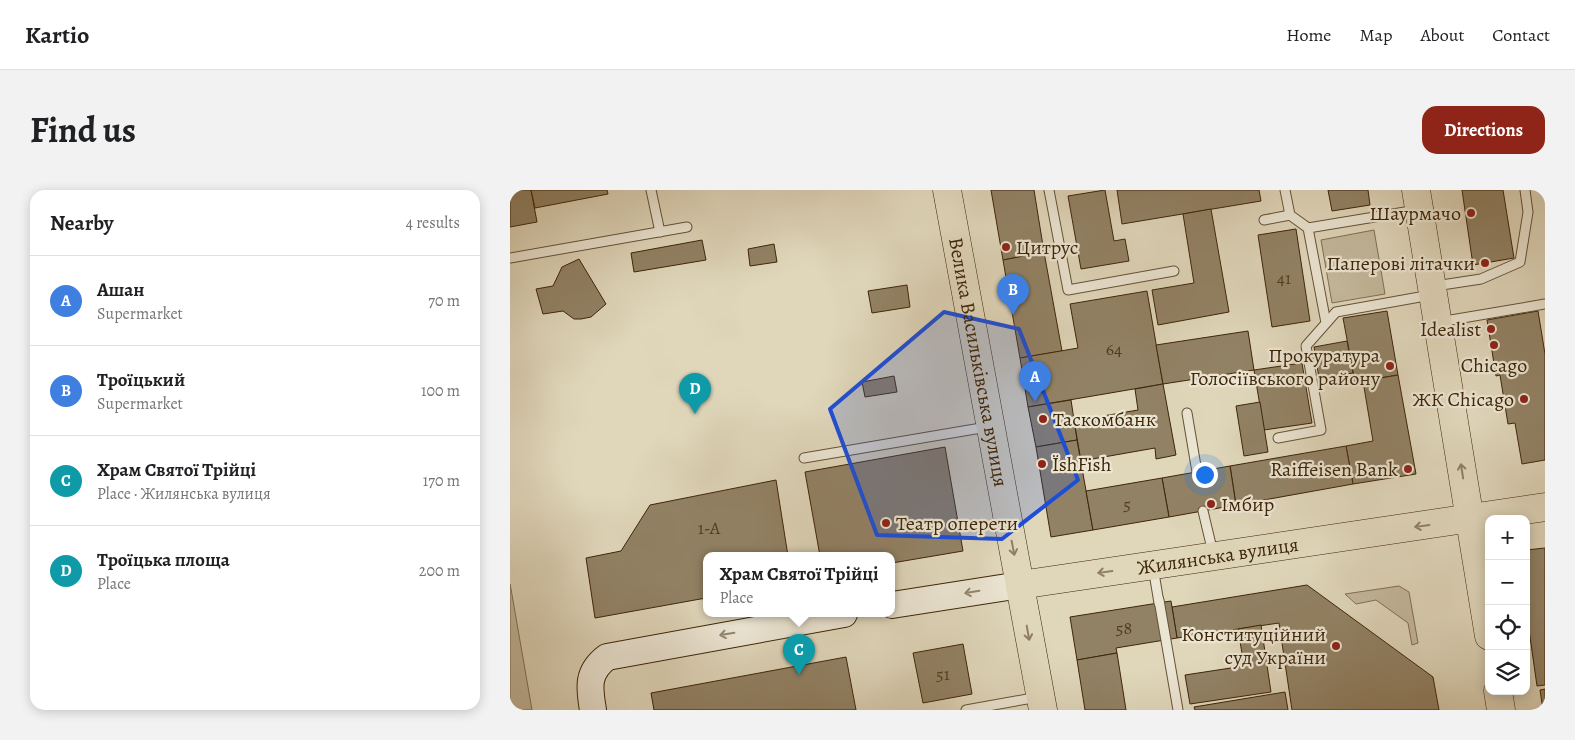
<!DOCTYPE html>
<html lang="en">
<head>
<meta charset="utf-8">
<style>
	:root { --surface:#fff; --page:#f2f2f2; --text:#202124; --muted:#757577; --line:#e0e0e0; --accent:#8f2418 }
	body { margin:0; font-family:Alegreya,serif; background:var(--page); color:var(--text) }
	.controls { position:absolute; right:15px; bottom:15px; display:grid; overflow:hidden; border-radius:10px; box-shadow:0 2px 12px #0003 }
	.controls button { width:45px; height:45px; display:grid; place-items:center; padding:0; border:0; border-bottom:1px solid var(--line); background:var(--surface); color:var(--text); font:25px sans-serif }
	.you { position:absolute; left:694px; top:284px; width:18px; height:18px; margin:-12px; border:4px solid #fff; border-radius:50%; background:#1a73e8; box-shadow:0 0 0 8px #1a73e833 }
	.badge { display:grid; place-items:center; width:32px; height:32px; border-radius:50%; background:var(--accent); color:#fff; font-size:16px; font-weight:700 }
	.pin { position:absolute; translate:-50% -41px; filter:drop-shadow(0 1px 2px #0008) }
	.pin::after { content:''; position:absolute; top:26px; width:18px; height:15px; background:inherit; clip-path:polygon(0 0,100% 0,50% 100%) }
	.popup { position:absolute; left:193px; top:362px; width:192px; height:65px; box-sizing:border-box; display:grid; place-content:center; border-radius:10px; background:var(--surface); filter:drop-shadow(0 1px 4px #0005); font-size:16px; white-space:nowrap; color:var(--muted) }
	.popup b { font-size:19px; color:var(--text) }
	.popup::after { content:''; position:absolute; left:50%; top:100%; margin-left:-10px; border:10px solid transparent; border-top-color:var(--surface) }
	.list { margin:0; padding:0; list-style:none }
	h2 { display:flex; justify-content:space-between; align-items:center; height:65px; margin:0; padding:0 20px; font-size:21px }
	h2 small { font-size:16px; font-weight:400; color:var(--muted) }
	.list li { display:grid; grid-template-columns:32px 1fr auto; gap:15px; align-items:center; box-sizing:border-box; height:90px; padding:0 20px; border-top:1px solid var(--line) }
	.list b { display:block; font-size:19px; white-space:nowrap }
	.list p { margin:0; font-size:16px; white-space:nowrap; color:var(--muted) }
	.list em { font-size:16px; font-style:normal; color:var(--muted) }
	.icon { flex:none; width:28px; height:28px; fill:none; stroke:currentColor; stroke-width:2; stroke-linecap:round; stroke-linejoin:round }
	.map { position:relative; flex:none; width:1035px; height:520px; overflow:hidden; border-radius:15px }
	header { display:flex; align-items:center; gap:30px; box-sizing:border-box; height:70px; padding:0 25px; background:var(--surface); border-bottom:1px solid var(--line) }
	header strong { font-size:24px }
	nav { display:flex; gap:28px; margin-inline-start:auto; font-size:18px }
	.intro { display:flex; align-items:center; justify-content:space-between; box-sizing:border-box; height:120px; padding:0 30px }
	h1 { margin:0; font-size:35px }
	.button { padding:12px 22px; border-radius:15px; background:var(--accent); color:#fff; font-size:18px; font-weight:700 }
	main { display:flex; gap:30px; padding:0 30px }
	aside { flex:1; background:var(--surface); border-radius:15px; box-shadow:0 2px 12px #0003 }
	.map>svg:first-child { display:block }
</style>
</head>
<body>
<header>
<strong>Kartio</strong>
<nav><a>Home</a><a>Map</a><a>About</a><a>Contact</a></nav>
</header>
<div class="intro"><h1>Find us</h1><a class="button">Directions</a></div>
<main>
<aside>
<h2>Nearby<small>4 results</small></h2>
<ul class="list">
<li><span class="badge" style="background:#3f7fe0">A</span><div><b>Ашан</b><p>Supermarket</p></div><em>70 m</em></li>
<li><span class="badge" style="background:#3f7fe0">B</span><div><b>Троїцький</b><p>Supermarket</p></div><em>100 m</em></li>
<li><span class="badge" style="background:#0f9aa8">C</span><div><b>Храм Святої Трійці</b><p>Place · Жилянська вулиця</p></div><em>170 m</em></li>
<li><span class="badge" style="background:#0f9aa8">D</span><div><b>Троїцька площа</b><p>Place</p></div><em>200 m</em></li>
</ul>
</aside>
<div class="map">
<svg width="1035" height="520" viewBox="0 0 1035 520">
	<rect width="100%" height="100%" fill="#e0d7bb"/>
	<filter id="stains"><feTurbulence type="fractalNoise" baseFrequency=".004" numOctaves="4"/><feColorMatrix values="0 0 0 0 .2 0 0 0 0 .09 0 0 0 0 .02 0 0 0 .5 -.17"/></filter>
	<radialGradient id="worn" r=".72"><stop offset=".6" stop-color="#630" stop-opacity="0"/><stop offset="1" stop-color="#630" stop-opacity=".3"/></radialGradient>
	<g fill="#c4b99d" stroke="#816f52">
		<path d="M864 40 875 104 822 113 811 50Z"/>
		<path d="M0 394 1 399 22 520H0Z"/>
		<path d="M889 396 899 402 908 453 902 455 898 433 866 410 846 414 835 404Z"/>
	</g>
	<g fill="#928265" stroke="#3e2508">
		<path d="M0 0H21L27 32 0 37Z"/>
		<path d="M21 0H97L98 4 25 18Z"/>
		<path d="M481 0H524L534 62 493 70Z"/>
		<path d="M595 0 604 51 615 49 619 71 571 79 558 6Z"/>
		<path d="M607 0H749L751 11 612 34Z"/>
		<path d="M818 0H858L860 15 822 21Z"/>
		<path d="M952 0H993L1004 68 963 75Z"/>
		<path d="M701 19 719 122 648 135 642 100 684 93 673 24Z"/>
		<path d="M786 39 800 131 762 137 748 45Z"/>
		<path d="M192 50 196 70 124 82 121 63Z"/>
		<path d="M264 54 267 72 240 76 238 59Z"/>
		<path d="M534 62 552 161 510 168 493 70Z"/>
		<path d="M69 69 96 114 81 127 71 129H64L53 121 33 124 26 99 43 96 52 77Z"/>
		<path d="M397 95 400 117 362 123 358 101Z"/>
		<path d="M637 101 653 194 518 217 510 168 568 158 560 114Z"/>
		<path d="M877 121 888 185 845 192 833 128Z"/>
		<path d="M1028 121 1035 164V270L1012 274 1005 233 998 234 990 185 986 186 977 130Z"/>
		<path d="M738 141 744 180 653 194 646 155Z"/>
		<path d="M837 151 843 183 809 188 804 157Z"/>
		<path d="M792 173 802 233 754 240 744 180Z"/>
		<path d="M888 185 906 284 843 294 836 256 863 251 853 191Z"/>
		<path d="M384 186 387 202 355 207 352 192Z"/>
		<path d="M653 194 666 265 646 269 645 258 571 271 564 231 628 220 625 199Z"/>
		<path d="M561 210 567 250 526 257 518 217Z"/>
		<path d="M750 212 758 262 734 266 726 216Z"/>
		<path d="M567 250 583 340 541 347 526 257Z"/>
		<path d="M836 256 843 294 726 315 720 276Z"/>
		<path d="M435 257 453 361 382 373V366H310L295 282Z"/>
		<path d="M720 276 726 315 659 327 652 288Z"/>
		<path d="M652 288 659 327 583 340 576 301Z"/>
		<path d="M266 290 278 366H196V408L85 428 76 368 111 361 140 315Z"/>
		<path d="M1035 358V495L1027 496 1016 419V360Z"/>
		<path d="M797 395 923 487 929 520H782L769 433 667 448 662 417Z"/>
		<path d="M661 411 667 448 606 458 607 463 567 470 560 427Z"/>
		<path d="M751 435 761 502 680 514 675 485 734 476 728 439Z"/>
		<path d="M453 454 462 504 413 513 403 463Z"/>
		<path d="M607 463 616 520H575L567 470Z"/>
		<path d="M336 467 346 520H144L141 503Z"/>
		<path d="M1035 499V520H1033L1030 500Z"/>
		<path d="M775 502 778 520H685L684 517Z"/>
	</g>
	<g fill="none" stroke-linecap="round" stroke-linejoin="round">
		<defs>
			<g id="lane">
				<path d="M141 0 150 42"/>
				<path d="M539 0 558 100 664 81"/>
				<path d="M775 0 780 25 798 38 816 133"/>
				<path d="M754 30 780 25"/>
				<path d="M798 38 907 20"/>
				<path d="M0 68 177 37"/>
				<path d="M925 96 971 89 1010 72 1018 22 1015 0"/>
				<path d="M929 132 1035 114"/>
				<path d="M677 223 687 282"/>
				<path d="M768 248 811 240 796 156 826 122 921 105"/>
				<path d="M294 268 477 237"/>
				<path d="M693 321 703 363"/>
				<path d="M643 377 649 413"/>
				<path d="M649 410 668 520"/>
				<path d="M456 520 528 507"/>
			</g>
			<g id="secondary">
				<path d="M382 415 510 395"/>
				<path d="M83 520C79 497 77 482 97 467L334 424"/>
			</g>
			<g id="primary">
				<path id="s1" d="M437 0 533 520"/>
				<path d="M906 0 979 446"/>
				<path id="s2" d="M510 395 1035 317"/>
				<path d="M988 501 991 520"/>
			</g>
		</defs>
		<use href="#lane" stroke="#665235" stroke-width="11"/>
		<use href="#secondary" stroke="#3e2508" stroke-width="28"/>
		<use href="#primary" stroke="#3e2508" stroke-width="29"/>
		<use href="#lane" stroke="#ebe5d3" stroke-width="9"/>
		<use href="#secondary" stroke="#ebe5d3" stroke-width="26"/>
		<use href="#primary" stroke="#e0d7bb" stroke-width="28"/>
	</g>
	<defs><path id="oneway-shaft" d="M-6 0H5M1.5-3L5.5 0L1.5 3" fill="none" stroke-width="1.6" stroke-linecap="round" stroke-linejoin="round" transform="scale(1.25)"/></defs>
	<g stroke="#8f7e62">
		<use href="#oneway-shaft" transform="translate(952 281) rotate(-99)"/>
		<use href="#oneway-shaft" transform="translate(912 336) rotate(172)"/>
		<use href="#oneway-shaft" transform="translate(503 358) rotate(79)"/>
		<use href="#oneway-shaft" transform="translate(595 382) rotate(172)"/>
		<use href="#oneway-shaft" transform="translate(518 443) rotate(80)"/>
	</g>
	<g stroke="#94856e">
		<use href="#oneway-shaft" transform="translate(462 402) rotate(170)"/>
		<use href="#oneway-shaft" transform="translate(217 444) rotate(170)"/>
	</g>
	<path fill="#1d4ed8" fill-opacity="0.2" stroke="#1d4ed8" stroke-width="4" stroke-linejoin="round" d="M434 122 509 139 568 290 492 349 367 345 320 219Z"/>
	<g fill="#8f2418" stroke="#ebe5d3" stroke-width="2">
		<circle cx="961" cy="23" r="5"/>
		<circle cx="496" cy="57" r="5"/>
		<circle cx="975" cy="73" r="5"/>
		<circle cx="981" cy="139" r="5"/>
		<circle cx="984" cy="155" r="5"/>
		<circle cx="880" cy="176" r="5"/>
		<circle cx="1014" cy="209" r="5"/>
		<circle cx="533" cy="229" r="5"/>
		<circle cx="532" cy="274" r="5"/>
		<circle cx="898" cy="279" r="5"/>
		<circle cx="701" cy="314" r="5"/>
		<circle cx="376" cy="333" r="5"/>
		<circle cx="826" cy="456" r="5"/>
	</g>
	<g text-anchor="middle" stroke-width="4.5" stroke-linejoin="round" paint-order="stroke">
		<g font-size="18" fill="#533c1f">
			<text x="774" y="94">41</text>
			<text x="604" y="165">64</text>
			<text x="617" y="320">5</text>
			<text x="199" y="344">1-А</text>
			<text x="614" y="444">58</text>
			<text x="433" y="490">51</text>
		</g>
		<g font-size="20" fill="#3e2508" stroke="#ebe5d3" text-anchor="end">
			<text x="951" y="30">Шаурмачо</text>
			<text x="506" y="64" text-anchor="start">Цитрус</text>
			<text x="965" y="80">Паперові літачки</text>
			<text x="971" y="146">Idealist</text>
			<text x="870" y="172">Прокуратура<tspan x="870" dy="23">Голосіївського району</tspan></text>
			<text x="984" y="182" text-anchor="middle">Chicago</text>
			<text x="1004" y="216">ЖК Chicago</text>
			<text x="543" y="236" text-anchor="start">Таскомбанк</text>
			<text x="542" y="281" text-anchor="start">ÏshFish</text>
			<text x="888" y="286">Raiffeisen Bank</text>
			<text x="711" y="321" text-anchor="start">Імбир</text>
			<text x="386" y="340" text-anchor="start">Театр оперети</text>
			<text x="816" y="451">Конституційний<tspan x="816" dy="23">суд України</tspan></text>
		</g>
		<g font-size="20" fill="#3e2508" stroke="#ebe5d3">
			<text dy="7" stroke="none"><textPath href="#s1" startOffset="175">Велика Васильківська вулиця</textPath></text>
			<text dy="7" stroke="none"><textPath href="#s2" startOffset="200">Жилянська вулиця</textPath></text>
		</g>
	</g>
	<rect width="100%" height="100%" filter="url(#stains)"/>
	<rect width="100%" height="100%" fill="url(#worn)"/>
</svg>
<div class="controls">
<button>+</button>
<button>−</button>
<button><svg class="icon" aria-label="locate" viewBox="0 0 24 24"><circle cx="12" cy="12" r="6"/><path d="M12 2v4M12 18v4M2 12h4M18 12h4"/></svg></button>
<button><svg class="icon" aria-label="layers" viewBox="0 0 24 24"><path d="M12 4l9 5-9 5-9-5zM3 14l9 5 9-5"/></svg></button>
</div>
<div class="you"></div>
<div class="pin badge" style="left:525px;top:212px;background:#3f7fe0">A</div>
<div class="pin badge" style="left:503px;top:125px;background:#3f7fe0">B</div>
<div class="pin badge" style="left:289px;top:485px;background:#0f9aa8">C</div>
<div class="popup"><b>Храм Святої Трійці</b>Place</div>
<div class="pin badge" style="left:185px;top:224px;background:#0f9aa8">D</div>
</div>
</main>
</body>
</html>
